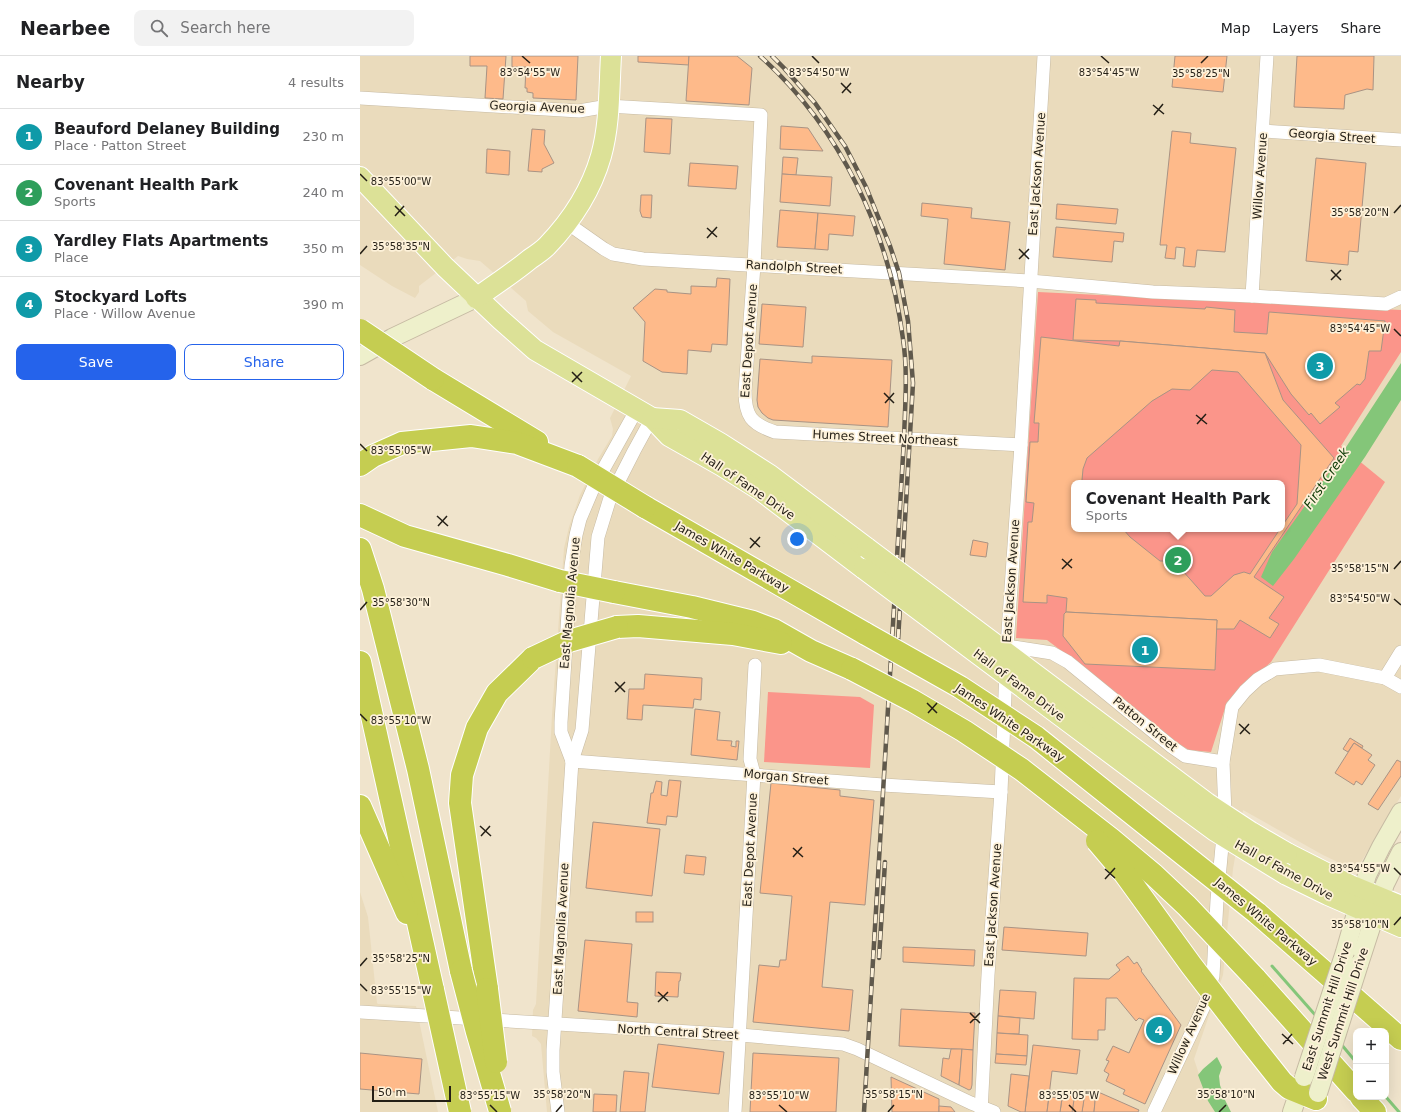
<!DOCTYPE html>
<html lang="en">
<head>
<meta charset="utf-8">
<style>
	:root { --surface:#fff; --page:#f2f2f2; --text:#202124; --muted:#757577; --line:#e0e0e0; --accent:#2563eb }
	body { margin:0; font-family:"DejaVu Sans",sans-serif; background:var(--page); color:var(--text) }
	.controls { position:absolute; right:12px; bottom:12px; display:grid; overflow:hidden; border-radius:8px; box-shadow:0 4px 16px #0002 }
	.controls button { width:36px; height:36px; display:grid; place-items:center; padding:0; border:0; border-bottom:1px solid var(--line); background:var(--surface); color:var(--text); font:20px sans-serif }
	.scale { position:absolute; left:12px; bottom:10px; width:79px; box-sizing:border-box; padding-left:4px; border:2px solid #241f16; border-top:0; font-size:11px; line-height:14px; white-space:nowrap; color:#241f16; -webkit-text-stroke:3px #fdf1d9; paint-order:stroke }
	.you { position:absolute; left:437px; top:483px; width:14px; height:14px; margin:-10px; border:3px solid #fff; border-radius:50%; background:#1a73e8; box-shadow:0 0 0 6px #1a73e833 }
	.badge { display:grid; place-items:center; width:26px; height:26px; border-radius:50%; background:var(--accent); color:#fff; font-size:13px; font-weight:700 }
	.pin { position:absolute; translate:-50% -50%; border:2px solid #fff; box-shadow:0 1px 4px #0006 }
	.popup { position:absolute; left:711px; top:424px; width:214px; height:52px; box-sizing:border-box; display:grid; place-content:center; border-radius:8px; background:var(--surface); filter:drop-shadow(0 1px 3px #0005); font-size:13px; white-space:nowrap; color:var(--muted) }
	.popup b { font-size:15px; color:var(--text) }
	.popup::after { content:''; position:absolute; left:50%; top:100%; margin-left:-8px; border:8px solid transparent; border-top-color:var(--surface) }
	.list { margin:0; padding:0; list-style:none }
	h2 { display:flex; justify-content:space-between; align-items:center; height:52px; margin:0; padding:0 16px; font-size:17px }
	h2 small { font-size:13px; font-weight:400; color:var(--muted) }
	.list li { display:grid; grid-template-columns:26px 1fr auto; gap:12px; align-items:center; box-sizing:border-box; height:56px; padding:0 16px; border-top:1px solid var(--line) }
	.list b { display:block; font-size:15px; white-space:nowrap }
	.list p { margin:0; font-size:13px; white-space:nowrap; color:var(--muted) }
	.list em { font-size:13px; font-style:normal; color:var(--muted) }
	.actions { display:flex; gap:8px; padding:12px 16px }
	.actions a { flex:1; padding:9px 0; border:1px solid var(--accent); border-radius:8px; text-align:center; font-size:14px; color:var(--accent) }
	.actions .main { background:var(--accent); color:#fff }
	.icon { flex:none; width:22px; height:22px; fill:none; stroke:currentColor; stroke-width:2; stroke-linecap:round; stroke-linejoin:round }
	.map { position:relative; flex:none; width:1041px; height:1056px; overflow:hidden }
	header { display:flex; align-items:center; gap:24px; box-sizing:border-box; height:56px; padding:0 20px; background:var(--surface); border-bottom:1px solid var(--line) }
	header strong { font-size:19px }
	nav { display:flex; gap:22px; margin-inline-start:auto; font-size:14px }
	.search { width:280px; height:36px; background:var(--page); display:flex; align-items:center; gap:10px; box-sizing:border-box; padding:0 14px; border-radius:8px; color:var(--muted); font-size:15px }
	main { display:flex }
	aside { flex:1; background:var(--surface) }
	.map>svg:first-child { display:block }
</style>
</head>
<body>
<header>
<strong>Nearbee</strong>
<div class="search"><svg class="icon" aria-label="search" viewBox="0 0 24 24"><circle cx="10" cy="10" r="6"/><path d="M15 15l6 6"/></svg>Search here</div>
<nav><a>Map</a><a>Layers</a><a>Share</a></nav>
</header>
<main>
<aside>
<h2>Nearby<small>4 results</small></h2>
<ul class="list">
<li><span class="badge" style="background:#0f9aa8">1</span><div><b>Beauford Delaney Building</b><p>Place · Patton Street</p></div><em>230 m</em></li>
<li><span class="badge" style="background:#2e9e5b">2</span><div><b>Covenant Health Park</b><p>Sports</p></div><em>240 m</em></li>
<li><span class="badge" style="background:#0f9aa8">3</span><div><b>Yardley Flats Apartments</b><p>Place</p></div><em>350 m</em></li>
<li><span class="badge" style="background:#0f9aa8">4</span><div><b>Stockyard Lofts</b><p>Place · Willow Avenue</p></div><em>390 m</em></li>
</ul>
<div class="actions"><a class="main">Save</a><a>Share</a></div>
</aside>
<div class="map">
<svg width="1041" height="1056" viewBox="0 0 1041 1056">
	<rect width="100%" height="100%" fill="#f0e4cc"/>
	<g fill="#eadbbc" fill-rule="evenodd">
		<path d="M0 0H1041V740L1001 806 992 809H984L963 799 883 754 873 813 863 919 834 1003 848 1045 855 1056H187L181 988 176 982 172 980 173 954 176 948 192 659 204 492 209 471 220 439 238 403 252 380 253 373 250 362 271 320 193 276 168 255 166 245 120 205 107 203 98 200 59 230V236L55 242 32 230 0 209ZM714 427H922V473H714Z"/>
		<path d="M0 836 8 861 17 947 18 948 56 950 78 1056H0Z"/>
	</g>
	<g fill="#fb958a" fill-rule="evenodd">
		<path d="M678 236 1041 254V296L981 390 1025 426 911 606 867 646 851 696 829 694 814 685 731 617 687 584 656 582ZM714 427H922V473H714Z"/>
		<path d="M408 636 500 641 514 649 510 712 404 706Z"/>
	</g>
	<g fill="#84c679">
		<path d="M1041 307V344L1005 401 934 503 913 530 901 521 912 496 977 405Z"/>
		<path d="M857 1001 862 1011 859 1020 860 1029 865 1044 871 1056H855L848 1045 838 1019 843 1013Z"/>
	</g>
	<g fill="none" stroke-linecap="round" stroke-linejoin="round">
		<g stroke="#84c679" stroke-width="3">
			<path d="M912 910 957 961"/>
			<path d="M981 988 996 1006"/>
			<path d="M1026 1041 1039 1056"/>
		</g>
	</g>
	<g fill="#feba8a" stroke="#a99384" fill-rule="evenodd">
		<path d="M110 0H146L143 43 125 42 127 10H110Z"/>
		<path d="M152 0H218L216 44 173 42V37L167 36V32H165L166 11H152Z"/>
		<path d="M278 0H329V9L278 6Z"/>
		<path d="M329 0H377L392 12 389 49 326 45Z"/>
		<path d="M815 0H867L863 36 812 31Z"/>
		<path d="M937 0H1014L1013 34 1007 33 985 39 984 53 934 51Z"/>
		<path d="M286 62 312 63 310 98 284 96Z"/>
		<path d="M421 70 448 72 463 95 420 93Z"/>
		<path d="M172 73 185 74 184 88 194 107 182 113V116L168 115Z"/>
		<path d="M812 75 831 77 830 87 876 92 865 196 837 194 835 211 823 210 825 192 816 191 815 203 805 202 807 189H800Z"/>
		<path d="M127 93 150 95 149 119 126 117Z"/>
		<path d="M423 101 438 102 436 119 422 118Z"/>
		<path d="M956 102 1006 107 998 196 989 195 988 209 946 205Z"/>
		<path d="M330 107 378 110 376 133 328 130Z"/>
		<path d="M422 118 472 121 470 150 420 146Z"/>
		<path d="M281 139H292L291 162 282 161 280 155Z"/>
		<path d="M562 147 612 152 611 162 650 166 645 214 584 208 588 163 561 160Z"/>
		<path d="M697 148 758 153 756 168 696 163Z"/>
		<path d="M420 154 458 157 455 193 417 191Z"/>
		<path d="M458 157 495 160 493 180 469 178 468 194 455 193Z"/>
		<path d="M696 171 764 177 763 186 754 185 752 206 693 201Z"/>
		<path d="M357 222 370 223 367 289 352 288 351 296 328 294 327 318 302 316 283 305 285 266 273 252 295 233 307 234V236L331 238V230L356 231Z"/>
		<path d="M716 243 736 244V247L845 253 846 251 875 254 874 276 907 278 909 256 1025 265 1021 295H1009L1005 323 1000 329 997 328 975 347 980 351 960 368 951 357 949 359 931 338 905 297 760 285 713 284Z"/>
		<path d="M402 248 446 251 443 291 399 288Z"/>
		<path d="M681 281 759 290 760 285 905 297 923 344 974 402 894 521 924 541 909 562 919 568 910 582 880 564 874 573H856L857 564 706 556 707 542 687 539V547L663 546 668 466H672L674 447 666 446 670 386H678L679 367H674ZM852 314 878 316 941 389 937 448 922 470V473H920L890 518 884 516 874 519 851 540H845L814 505H800L770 481 763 473H714V427H724L722 424 723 413 727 402 792 345 812 333 830 334Z"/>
		<path d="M452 300 532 304 528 371 413 364 408 362 402 357 398 351 397 344 400 303 452 307Z"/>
		<path d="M613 484 628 487 626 501 610 499Z"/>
		<path d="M706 556 857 564 855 614 725 608 703 580 704 558Z"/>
		<path d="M285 618 342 622 341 644 334 643 333 652 283 649 282 664 267 663 269 633H284Z"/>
		<path d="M335 653 360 656 357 684 372 685 371 690 376 691V685H379L377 704 331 699Z"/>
		<path d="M990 682 1003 690 1002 692 994 687 988 696 983 693Z"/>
		<path d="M994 687 1012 699 1008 704 1015 709 1002 729 996 725 994 729 975 717Z"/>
		<path d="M1037 704 1041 706V720L1018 754 1008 748Z"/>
		<path d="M309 724 321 725 317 761 307 760 306 769 287 767 291 737H293L296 725 302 726 301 739 307 740Z"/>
		<path d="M411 727 480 734V740L514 744 505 849 470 846 462 931 493 934 489 975 393 966 399 909 419 911 420 904H426L432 840 400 837Z"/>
		<path d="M233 766 300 773 292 840 226 832Z"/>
		<path d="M326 799 346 801 344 819 324 817Z"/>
		<rect x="276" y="856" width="17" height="10"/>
		<path d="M644 871 728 877 726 900 642 894Z"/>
		<path d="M225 884 272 888 267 946 278 947 277 961 218 955Z"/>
		<path d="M543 891 615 894 614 910 543 906Z"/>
		<path d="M768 900 774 908 777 906 782 914 781 915 821 969 785 1048 763 1038 765 1034 746 1025 749 1018 744 1015 749 1005 746 1004 753 990 769 997 784 964 779 962 776 965 757 942H746L745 974H738V984L712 983 714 922 749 923 760 914 756 909Z"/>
		<path d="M296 916 321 917 320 925H319L318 941 295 940Z"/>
		<path d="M640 934 676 936 674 963 638 960Z"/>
		<path d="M541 953 615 957 613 994 539 990Z"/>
		<path d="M638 960 660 962 659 978 637 977Z"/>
		<path d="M637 977 668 979 667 1000 636 998Z"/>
		<path d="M298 988 364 996 359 1038 292 1031Z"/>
		<path d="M673 989 720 994 717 1018 692 1015 687 1056H665Z"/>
		<path d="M591 993H602L599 1029 581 1020 583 1002 589 1003Z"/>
		<path d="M602 993 613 994 612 1029 611 1033 609 1034 599 1029Z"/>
		<path d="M0 997 62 1003 59 1038 0 1033Z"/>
		<path d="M393 997 479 1002 476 1056H390Z"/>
		<path d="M636 998 667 1000 666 1009 635 1007Z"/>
		<path d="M264 1015 289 1017 285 1056H260Z"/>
		<path d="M651 1018 669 1020 665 1056H661L648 1050Z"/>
		<path d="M531 1021 579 1043V1056H532Z"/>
		<path d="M725 1034 736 1035 734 1056H722Z"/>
		<path d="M715 1035 725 1037 722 1056H712Z"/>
		<path d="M736 1035 779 1054 778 1056H734Z"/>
		<path d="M703 1037 715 1038 712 1056H700Z"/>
		<path d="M234 1038 257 1039 256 1056H233Z"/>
		<path d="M689 1041 702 1042 700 1056H687Z"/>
		<path d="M579 1050 591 1051 595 1056H579Z"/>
	</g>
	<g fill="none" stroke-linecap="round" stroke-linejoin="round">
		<defs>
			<g id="street">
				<path d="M0 42 219 55 248 50 401 59 394 209 385 335C385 360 391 368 415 376L661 389"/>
				<path d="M903 75 1041 84"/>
				<path d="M207 167 244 193 253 198 283 203 670 225 793 236 892 240 1026 248 1041 241"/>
				<path d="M892 240 907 0"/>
				<path d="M647 590 692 597 708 606 812 691 825 700 863 706"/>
				<path d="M1025 622 1041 596"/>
				<path d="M212 705 523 729 641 736"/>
				<path d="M212 705 201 676V666L211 510 216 479 220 463 234 430 277 353"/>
				<path d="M0 956 380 979 483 988 497 993 611 1047 634 1056"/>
				<path d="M198 1056 193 1016V994L212 705 222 674 238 481 250 442 274 395 292 362"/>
				<path d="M375 1056 394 718 390 703 395 609"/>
				<path d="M621 1056 628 919 641 736 647 590 661 389 684 0"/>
				<path d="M794 1056 846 946 853 920 857 844 865 758 863 706 872 651 885 635 898 623 915 613 959 609 1025 622 1041 631"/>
			</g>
			<g id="secondary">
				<path d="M0 300 32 282 116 242"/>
				<path d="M985 896 1007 819 1021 791 1041 756"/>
				<path d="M999 908 1025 828 1041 796"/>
				<path d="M932 1056 943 1024"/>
			</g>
			<g id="primary">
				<path d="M0 121 85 211 141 264 175 294 292 362 309 380 362 410 400 434 504 513"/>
				<path d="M116 242C135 229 153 217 170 203 176 199 182 195 187 190 212 164 231 135 241 100 250 68 249 33 251 0"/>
				<path d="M292 362 320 364 360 387 410 419 507 492"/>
				<path d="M927 797 990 829 1041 850"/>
				<path d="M925 818 968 839 1041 871"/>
			</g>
			<g id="highway">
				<path d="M73 323 177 386"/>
				<path d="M0 409 13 400 42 387 111 380 157 387 218 410"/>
				<path d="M285 451 506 578"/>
				<path d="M0 459 45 480 148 509 200 525"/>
				<path d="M0 493 13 533 58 713 101 915"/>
				<path d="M254 536 332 551 393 566 414 574 451 595 492 613"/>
				<path d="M257 571 278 570 373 578 421 587"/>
				<path d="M0 606 73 934"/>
				<path d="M0 750 47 857"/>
				<path d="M897 857 1041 983"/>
				<path d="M895 922 996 1035"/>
				<path d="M127 933 100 747 102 719 117 672 137 637 173 602"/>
				<path d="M891 987 922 1026 929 1032 956 1043"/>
				<path d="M1001 1041 1015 1056"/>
			</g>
		</defs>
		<use href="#street" stroke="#c6baa3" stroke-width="14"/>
		<use href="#secondary" stroke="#c6baa3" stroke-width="20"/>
		<use href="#primary" stroke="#fff" stroke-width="22"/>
		<use href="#highway" stroke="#fff" stroke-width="24"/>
		<use href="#street" stroke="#fff" stroke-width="13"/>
		<use href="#secondary" stroke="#eef0cb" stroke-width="18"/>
		<use href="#primary" stroke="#dce197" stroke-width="20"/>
		<use href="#highway" stroke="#c5cd51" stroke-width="22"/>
		<defs>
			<g id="rail">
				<path d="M400 0C481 73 529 175 543 283 548 316 545 350 544 383L504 1056"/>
				<path d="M412 0 424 12 455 47 485 90 506 131 530 190 539 217 548 265 553 327 538 585"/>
				<path d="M519 902 525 806"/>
			</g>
		</defs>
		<use href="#rail" stroke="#60594c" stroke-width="4.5"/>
		<use href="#rail" stroke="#fdf1d9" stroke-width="3" stroke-dasharray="9" stroke-linecap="butt"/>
		<defs>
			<g id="secondary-bridge">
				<path d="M944 1021 985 896"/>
				<path d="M958 1037 999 908"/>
			</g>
			<g id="primary-bridge">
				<path d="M507 492 847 747 891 776 927 797"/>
				<path d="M504 513 821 750 855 775 925 818"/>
			</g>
			<g id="highway-bridge">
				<path d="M0 274 73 323"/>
				<path d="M218 410 285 451"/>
				<path d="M200 525 254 536"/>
				<path d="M506 578 600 631 676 681 897 857"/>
				<path d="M173 602 209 585 257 571"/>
				<path d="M492 613 553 645 604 675 661 713 751 783 794 819 827 850 895 922"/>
				<path d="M737 785 765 818 831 909 891 987"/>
				<path d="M101 915 117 976 140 1055"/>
				<path d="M127 933 136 1006"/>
				<path d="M73 934 100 1056"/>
			</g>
		</defs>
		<use href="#secondary-bridge" stroke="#c6baa3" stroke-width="20" stroke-linecap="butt"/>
		<use href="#primary-bridge" stroke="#fff" stroke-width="22" stroke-linecap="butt"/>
		<use href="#highway-bridge" stroke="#fff" stroke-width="24" stroke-linecap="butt"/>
		<use href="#secondary-bridge" stroke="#eef0cb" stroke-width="18"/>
		<use href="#primary-bridge" stroke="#dce197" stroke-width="20"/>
		<use href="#highway-bridge" stroke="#c5cd51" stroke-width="22"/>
	</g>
	<path fill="none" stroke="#241f16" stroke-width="1.5" d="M162 0 170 7M452 0 459 7M741 0 749 7M841 7 848 0M481 27 491 37M482 37 491 27M793 49 804 58M794 59 803 48M0 118 7 125M35 150 45 160M1034 157 1041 149M35 160 44 150M347 172 357 181M347 182 357 171M659 193 669 203M0 198 7 190M659 203 669 193M971 214 981 224M971 224 981 214M1034 273 1041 280M212 316 222 326M212 326 222 316M524 337 534 347M525 347 534 337M836 359 847 368M837 368 846 358M0 388 7 395M77 460 88 470M78 470 87 460M390 482 400 491M390 492 400 481M702 503 712 512M702 513 712 503M1034 513 1041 505M1034 543 1041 549M0 554 7 546M255 626 265 636M255 636 265 626M567 647 577 657M568 657 577 647M0 658 7 665M879 668 890 678M880 678 889 668M120 770 131 780M121 780 130 770M433 792 443 801M433 801 442 791M1034 812 1041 819M745 813 755 822M745 823 755 812M1034 869 1041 861M0 910 7 902M0 928 7 935M298 936 308 945M298 946 308 936M610 957 620 967M610 967 620 957M922 978 933 988M923 988 932 978M130 1049 137 1056M419 1049 427 1056M709 1049 716 1056M196 1056 202 1049M528 1056 534 1049M859 1056 866 1049"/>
	<g text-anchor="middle" stroke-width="3.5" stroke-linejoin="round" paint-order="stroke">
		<g font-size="12" fill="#241f16" stroke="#fdf1d9">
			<text transform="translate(177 51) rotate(2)" y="4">Georgia Avenue</text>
			<text transform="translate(972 80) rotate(4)" y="4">Georgia Street</text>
			<text transform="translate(677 118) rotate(-86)" y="4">East Jackson Avenue</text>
			<text transform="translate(900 120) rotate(-86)" y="4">Willow Avenue</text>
			<text transform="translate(434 211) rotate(3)" y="4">Randolph Street</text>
			<text transform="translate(389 285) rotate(-86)" y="4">East Depot Avenue</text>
			<text transform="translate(525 382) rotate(3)" y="4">Humes Street Northeast</text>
			<text transform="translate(388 430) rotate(34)" y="4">Hall of Fame Drive</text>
			<text transform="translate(372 501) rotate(30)" y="4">James White Parkway</text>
			<text transform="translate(651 525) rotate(-86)" y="4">East Jackson Avenue</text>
			<text transform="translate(210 547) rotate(-85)" y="4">East Magnolia Avenue</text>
			<text transform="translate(659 629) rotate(37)" y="4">Hall of Fame Drive</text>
			<text transform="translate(650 667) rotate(34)" y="4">James White Parkway</text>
			<text transform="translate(785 668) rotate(39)" y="4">Patton Street</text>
			<text transform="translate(426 721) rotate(5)" y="4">Morgan Street</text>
			<text transform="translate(390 794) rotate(-87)" y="4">East Depot Avenue</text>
			<text transform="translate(924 814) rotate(29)" y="4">Hall of Fame Drive</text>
			<text transform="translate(633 849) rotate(-86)" y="4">East Jackson Avenue</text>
			<text transform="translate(906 866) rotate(40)" y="4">James White Parkway</text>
			<text transform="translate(201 873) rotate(-87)" y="4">East Magnolia Avenue</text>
			<text transform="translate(967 950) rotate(-72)" y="4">East Summit Hill Drive</text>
			<text transform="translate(983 958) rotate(-72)" y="4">West Summit Hill Drive</text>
			<text transform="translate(318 976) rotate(3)" y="4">North Central Street</text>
			<text transform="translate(829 978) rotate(-66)" y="4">Willow Avenue</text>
		</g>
		<g font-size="13" font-style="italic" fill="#0d3a05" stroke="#fdf1d9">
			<text transform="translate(966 422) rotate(-56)" y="5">First Creek</text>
		</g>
	</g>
	<g font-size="10" text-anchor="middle" fill="#241f16" stroke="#fdf1d9" stroke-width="3.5" stroke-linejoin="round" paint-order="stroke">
		<text x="170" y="20">83°54'55"W</text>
		<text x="459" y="20">83°54'50"W</text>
		<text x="749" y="20">83°54'45"W</text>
		<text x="841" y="21">35°58'25"N</text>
		<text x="41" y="129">83°55'00"W</text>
		<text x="1000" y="160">35°58'20"N</text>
		<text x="41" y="194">35°58'35"N</text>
		<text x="1000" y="276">83°54'45"W</text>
		<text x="41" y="398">83°55'05"W</text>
		<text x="1000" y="516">35°58'15"N</text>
		<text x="1000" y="546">83°54'50"W</text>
		<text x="41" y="550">35°58'30"N</text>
		<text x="41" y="668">83°55'10"W</text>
		<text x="1000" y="816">83°54'55"W</text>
		<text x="1000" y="872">35°58'10"N</text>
		<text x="41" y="906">35°58'25"N</text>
		<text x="41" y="938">83°55'15"W</text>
		<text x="202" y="1042">35°58'20"N</text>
		<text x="534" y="1042">35°58'15"N</text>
		<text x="866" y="1042">35°58'10"N</text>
		<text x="130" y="1043">83°55'15"W</text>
		<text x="419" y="1043">83°55'10"W</text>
		<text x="709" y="1043">83°55'05"W</text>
	</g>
</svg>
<div class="controls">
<button>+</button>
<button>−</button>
</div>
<div class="scale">50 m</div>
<div class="you"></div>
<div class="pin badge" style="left:785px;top:594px;background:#0f9aa8">1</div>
<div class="pin badge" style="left:818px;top:504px;background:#2e9e5b">2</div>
<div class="popup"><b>Covenant Health Park</b>Sports</div>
<div class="pin badge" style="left:960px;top:310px;background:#0f9aa8">3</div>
<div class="pin badge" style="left:799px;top:974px;background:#0f9aa8">4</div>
</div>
</main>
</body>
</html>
